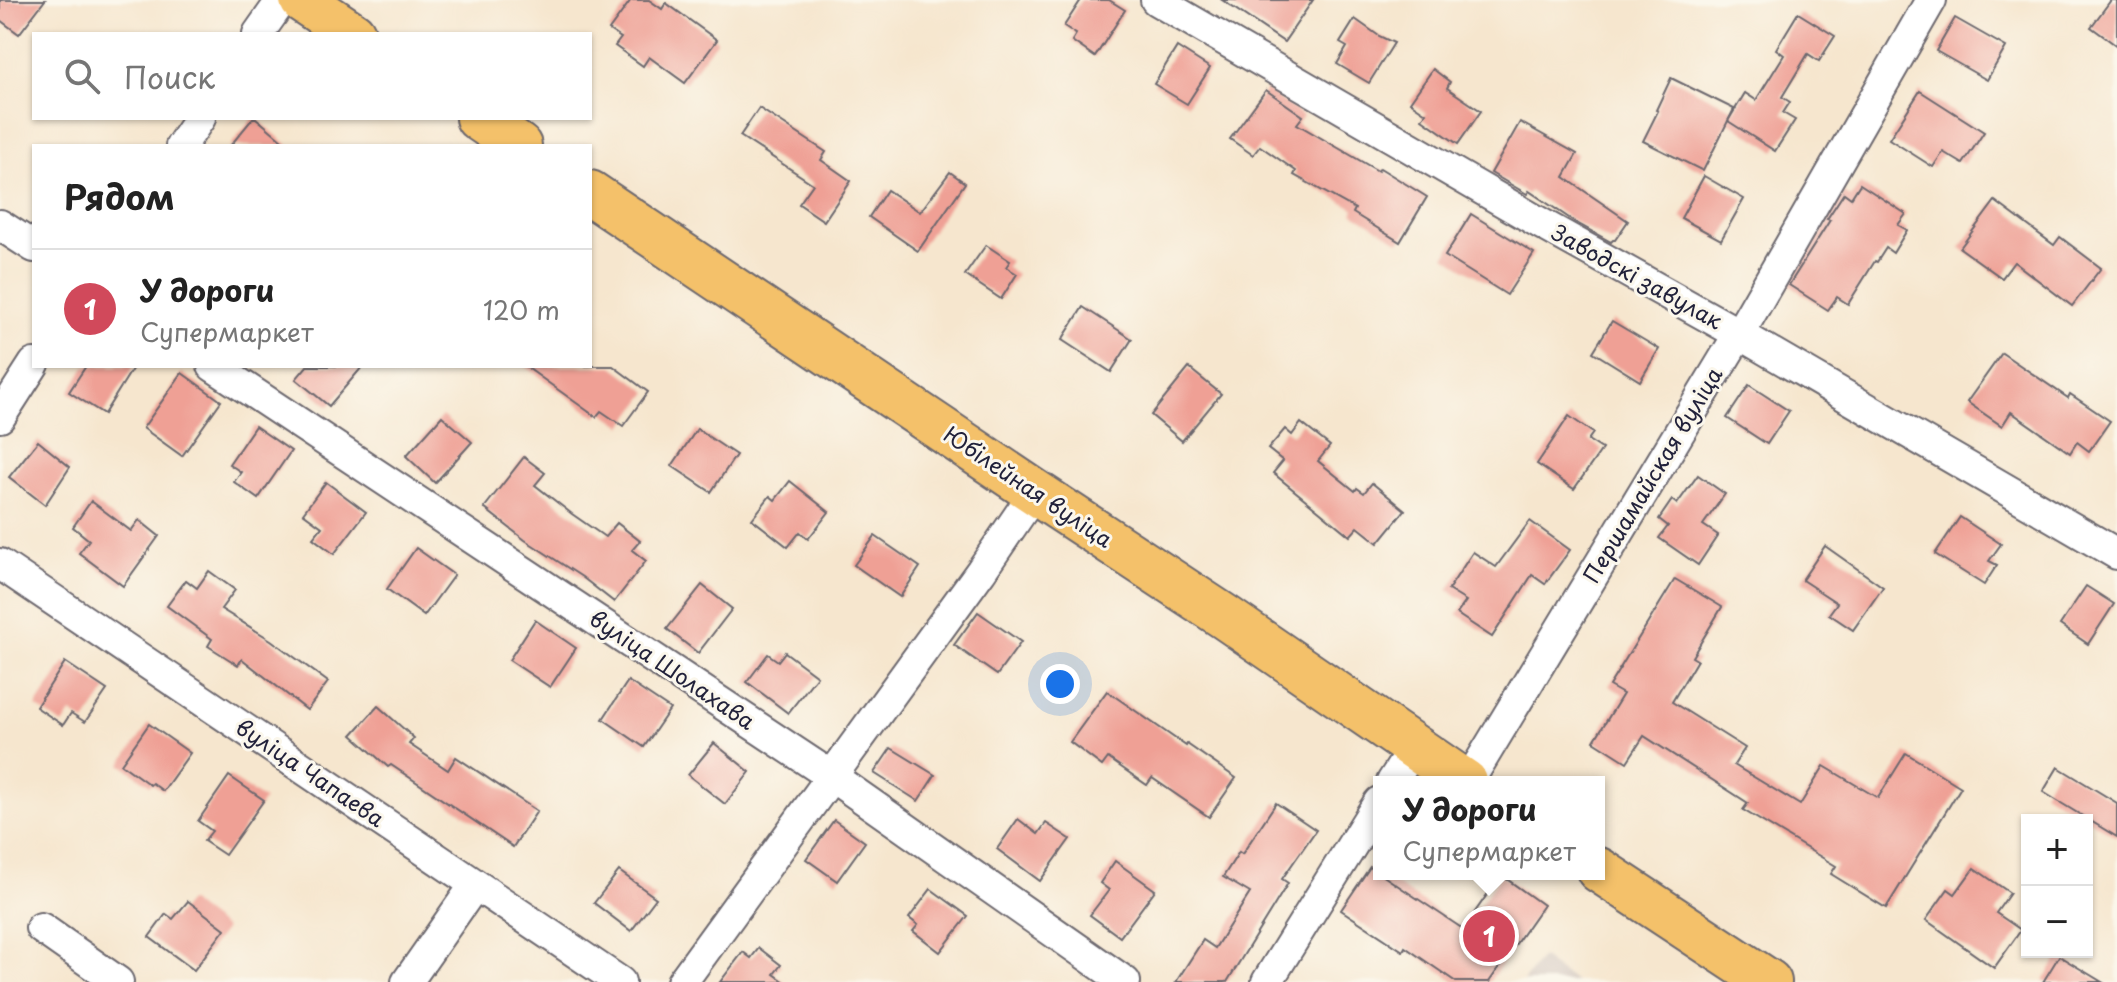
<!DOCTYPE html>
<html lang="ru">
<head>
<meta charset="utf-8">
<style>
	:root { --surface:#fff; --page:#f2f2f2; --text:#222; --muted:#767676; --line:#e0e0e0; --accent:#d1495b }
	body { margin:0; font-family:"Playpen Sans",sans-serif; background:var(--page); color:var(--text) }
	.controls { position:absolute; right:24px; bottom:24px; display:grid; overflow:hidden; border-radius:0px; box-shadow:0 2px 6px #0004 }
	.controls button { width:72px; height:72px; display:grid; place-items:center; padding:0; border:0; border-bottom:2px solid var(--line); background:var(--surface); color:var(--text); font:40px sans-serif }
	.you { position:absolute; left:1060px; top:684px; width:28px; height:28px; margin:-20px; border:6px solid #fff; border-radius:50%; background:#1a73e8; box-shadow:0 0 0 12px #1a73e833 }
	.badge { display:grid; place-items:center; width:52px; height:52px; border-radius:50%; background:var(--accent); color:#fff; font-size:26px; font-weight:700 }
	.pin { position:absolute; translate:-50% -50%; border:4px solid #fff; box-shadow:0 2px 8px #0006 }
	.popup { position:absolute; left:1373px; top:776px; width:232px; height:104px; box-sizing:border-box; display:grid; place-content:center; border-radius:0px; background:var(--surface); filter:drop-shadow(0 2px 6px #0005); font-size:26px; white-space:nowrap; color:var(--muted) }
	.popup b { font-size:30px; color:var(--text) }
	.popup::after { content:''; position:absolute; left:50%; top:100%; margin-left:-16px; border:16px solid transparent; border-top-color:var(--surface) }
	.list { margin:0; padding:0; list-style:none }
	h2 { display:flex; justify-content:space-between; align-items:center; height:104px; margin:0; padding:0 32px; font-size:34px }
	h2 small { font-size:26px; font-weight:400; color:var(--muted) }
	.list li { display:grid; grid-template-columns:52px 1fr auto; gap:24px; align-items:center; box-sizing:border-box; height:120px; padding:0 32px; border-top:2px solid var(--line) }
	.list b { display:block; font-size:30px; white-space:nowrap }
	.list p { margin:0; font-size:26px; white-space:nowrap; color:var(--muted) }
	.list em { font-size:26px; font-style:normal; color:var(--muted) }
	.icon { flex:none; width:44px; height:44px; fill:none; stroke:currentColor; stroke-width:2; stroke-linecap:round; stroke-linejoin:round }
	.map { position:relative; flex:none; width:2117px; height:982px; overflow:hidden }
	.search { position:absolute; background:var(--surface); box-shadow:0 2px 6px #0004; left:32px; top:32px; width:560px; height:88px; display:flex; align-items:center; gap:20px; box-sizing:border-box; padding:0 28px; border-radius:0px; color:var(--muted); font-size:30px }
	.panel { position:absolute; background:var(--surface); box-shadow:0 2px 6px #0004; left:32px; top:144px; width:560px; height:224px; border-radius:0px }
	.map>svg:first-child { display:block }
</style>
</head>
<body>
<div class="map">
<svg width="2117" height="982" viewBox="0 0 2117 982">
	<rect width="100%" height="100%" fill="#fbf7ec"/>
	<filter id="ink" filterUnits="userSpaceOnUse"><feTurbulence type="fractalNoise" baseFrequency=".0125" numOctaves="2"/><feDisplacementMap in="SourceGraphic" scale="16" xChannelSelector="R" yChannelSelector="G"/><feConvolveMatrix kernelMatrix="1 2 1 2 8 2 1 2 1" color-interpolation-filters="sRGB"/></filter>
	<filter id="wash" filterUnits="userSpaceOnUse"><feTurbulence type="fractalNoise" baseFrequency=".006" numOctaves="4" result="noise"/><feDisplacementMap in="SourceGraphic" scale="32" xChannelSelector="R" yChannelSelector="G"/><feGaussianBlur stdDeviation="1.8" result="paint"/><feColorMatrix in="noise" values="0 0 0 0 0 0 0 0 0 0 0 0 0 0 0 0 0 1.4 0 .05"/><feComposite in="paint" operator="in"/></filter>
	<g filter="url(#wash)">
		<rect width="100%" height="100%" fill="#f6e6ce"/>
		<path fill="#cec1ba" d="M1541 957 1557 969 1576 982H1523Z"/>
		<g id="blocks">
			<g fill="#efa095">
				<path d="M0 0H45L19 34 0 20Z"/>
				<path d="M631 0H649L662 9 666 3 717 40 685 83 649 57 643 66 615 46 621 38 609 30Z"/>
				<path d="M1081 0H1109L1125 10 1095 57 1072 41 1076 34 1064 26Z"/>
				<path d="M1222 0H1313L1284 42Z"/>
				<path d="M2111 0H2117V46L2091 27Z"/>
				<path d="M1798 13 1835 36 1819 61 1808 54 1782 97 1790 102 1783 113 1795 120 1775 151 1728 121 1745 93 1756 100 1784 55 1776 49Z"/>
				<path d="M1955 18 2006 47 1987 80 1936 51Z"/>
				<path d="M1355 19 1379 36 1394 43 1369 83 1337 64 1347 47 1340 43Z"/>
				<path d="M1177 47 1210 68 1187 104 1154 84Z"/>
				<path d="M1433 69 1450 82 1447 88 1481 111 1458 144 1422 119 1426 113 1410 102Z"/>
				<path d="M1671 78 1734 109 1703 171 1643 141 1658 111 1656 110Z"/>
				<path d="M1266 90 1303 116 1297 124 1378 171 1380 168 1427 197 1400 242 1353 213 1355 209 1294 175 1296 171 1260 146 1253 155 1230 139Z"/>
				<path d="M1920 91 1984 132 1963 164 1943 152 1933 167 1889 139Z"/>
				<path d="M759 108 826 152 821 160 851 181 824 221 799 204 813 184 740 136Z"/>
				<path d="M253 118H256L289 146H230Z"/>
				<path d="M1520 122 1577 154 1564 177 1628 221 1615 240H1613L1611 242 1575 222 1529 191 1527 194 1491 173Z"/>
				<path d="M950 172 965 183 918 251 869 217 887 190 920 212Z"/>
				<path d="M1704 176 1744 199 1721 240 1681 218Z"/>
				<path d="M1860 184 1906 214 1898 225 1907 230 1893 253 1886 248 1877 262 1875 261 1848 304 1837 297 1828 310 1789 285 1830 220 1827 219 1844 193 1851 198Z"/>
				<path d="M1995 201 2054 245 2060 237 2101 268 2072 306 2014 262 2002 278 1960 248Z"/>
				<path d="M1471 214 1534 253 1507 295 1445 256Z"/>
				<path d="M986 245 1010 261 1006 267 1017 274 1001 299 965 275Z"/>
				<path d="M1083 307 1132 339 1111 372 1062 340Z"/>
				<path d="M1612 321 1659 349 1640 381 1593 352Z"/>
				<path d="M2002 353 2068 398 2070 394 2110 421 2089 451 2077 442 2070 453 2011 412 2002 426 1967 402Z"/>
				<path d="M86 366H134L104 414 69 392Z"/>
				<path d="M307 366H363L329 406 296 379Z"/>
				<path d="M525 366H613L648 392 623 426 601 411 596 417Z"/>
				<path d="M1189 368 1221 394 1182 441 1151 415Z"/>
				<path d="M182 373 221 401 182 456 143 428Z"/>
				<path d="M1749 385 1789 411 1767 444 1727 418Z"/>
				<path d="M442 416 472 442 435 483 406 456Z"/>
				<path d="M1569 416 1593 433 1588 440 1602 449 1574 489 1537 464Z"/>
				<path d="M1301 423 1330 446 1318 461 1355 491 1357 488 1364 493 1372 483 1405 510 1378 543 1358 527 1350 536 1273 473 1283 461 1268 449 1285 429 1292 435Z"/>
				<path d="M255 426 291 451 258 499 234 482 241 472 229 464Z"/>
				<path d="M697 429 736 455 711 492 672 466Z"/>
				<path d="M38 441 70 467 45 505 9 477Z"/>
				<path d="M524 457 545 473 535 485 572 514 605 537 617 523 640 541 632 550 646 561 614 602 582 577 525 540 484 508Z"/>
				<path d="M1698 475 1725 494 1703 525 1718 535 1698 565 1659 538 1668 526 1659 519 1672 500 1677 504Z"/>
				<path d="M790 481 829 512 808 539 800 532 788 547 752 519 770 496 775 500Z"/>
				<path d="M326 482 366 512 334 554 313 538 322 527 303 513Z"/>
				<path d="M91 501 131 531 139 520 159 536 123 586 79 553 89 540 73 527Z"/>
				<path d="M1960 517 2001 544 1989 561 1997 565 1984 585 1935 554Z"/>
				<path d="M1530 521 1570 550 1545 584 1532 575 1492 637 1457 614 1466 601 1448 590 1473 552 1496 567Z"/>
				<path d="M875 536 920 567 900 597 854 565Z"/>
				<path d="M1825 546 1883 587 1853 630 1829 614 1837 603 1802 580Z"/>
				<path d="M416 548 454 575 424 616 387 589Z"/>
				<path d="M209 571 235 590 221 609 271 640 328 682 307 710 242 659 238 665 208 646 212 639 167 606 186 580 197 588Z"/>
				<path d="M1675 579 1722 607 1692 657 1697 660 1672 702 1745 748 1734 765 1800 805 1824 766 1878 798 1906 753 1961 787 1886 908 1831 874 1836 866 1743 810 1748 803 1644 736 1627 762 1594 741 1623 694 1609 686Z"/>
				<path d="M702 585 732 609 698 653 667 629Z"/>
				<path d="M2086 586 2114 604 2088 644 2060 625Z"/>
				<path d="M978 612 1021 642 997 675 954 645Z"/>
				<path d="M535 620 576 648 550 687 509 660Z"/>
				<path d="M785 652 817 676 788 713 747 682 768 654 778 661Z"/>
				<path d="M65 662 107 690 85 722 71 713 63 725 36 707Z"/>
				<path d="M628 681 670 709 644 747 603 719Z"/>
				<path d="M1107 691 1186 746 1187 744 1236 778 1209 817 1152 778 1147 785 1108 758 1102 766 1070 742Z"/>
				<path d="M378 706 414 738 409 744 448 770 456 757 537 811 513 847 391 765 388 767 352 735Z"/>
				<path d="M149 724 190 753 163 791 152 783 150 785 121 764Z"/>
				<path d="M714 743 750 772 725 804 688 775Z"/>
				<path d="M891 748 935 775 918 801 874 773Z"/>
				<path d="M2058 767 2117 803V837L2043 792Z"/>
				<path d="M229 776 264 800 225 855 204 841 212 831 198 821Z"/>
				<path d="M1276 803 1316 830 1282 879 1288 883 1227 982H1176L1203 940 1215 948 1250 893 1223 877 1239 852 1242 854Z"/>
				<path d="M1018 819 1038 834 1046 823 1070 839 1040 881 997 849Z"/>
				<path d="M834 820 865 842 837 881 806 859Z"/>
				<path d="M1115 861 1155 890 1120 937 1090 915 1109 890 1100 883Z"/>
				<path d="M1370 867 1463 929 1501 875 1543 905 1489 982H1456L1405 947 1403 951 1341 910Z"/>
				<path d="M1974 868 2010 893 1996 913 2021 930 1994 968 1926 920 1948 889 1955 894Z"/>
				<path d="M619 871 656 898 631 931 594 903Z"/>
				<path d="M931 889 968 916 940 952 913 931 918 925 909 918Z"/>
				<path d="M188 901 225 929 194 970 149 937 166 914 173 919Z"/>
				<path d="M759 948 781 965 774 974 785 982H720L743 952 751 958Z"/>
				<path d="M2059 956 2102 982H2043Z"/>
			</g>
		</g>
	</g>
	<g filter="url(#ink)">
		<use href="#blocks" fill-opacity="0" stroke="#6c676e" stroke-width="2"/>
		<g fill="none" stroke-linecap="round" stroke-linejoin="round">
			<defs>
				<g id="street">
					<path d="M1156 0 1542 224 1739 334 2117 554"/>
					<path d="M258 34 282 0"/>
					<path d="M181 146 200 118"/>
					<path d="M0 225 34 247"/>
					<path d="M213 366 831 776 1125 982"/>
					<path d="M0 417 34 364"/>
					<path d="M0 564 620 982"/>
					<path d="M1392 782 1414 748"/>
					<path d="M1468 782 1739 334 1931 0"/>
					<path d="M41 928 118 982"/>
					<path d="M407 982 475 885"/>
					<path d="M682 982 981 571 1035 492"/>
					<path d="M1267 982 1379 802"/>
				</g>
				<g id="primary">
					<path d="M302 0 353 34"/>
					<path d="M478 118 519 146"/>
					<path d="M590 193 1035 492 1225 617 1465 782"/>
					<path d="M1599 870 1769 982"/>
				</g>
			</defs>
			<use href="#street" stroke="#6c676e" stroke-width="34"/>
			<use href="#primary" stroke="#6c676e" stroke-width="48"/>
			<use href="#street" stroke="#fff" stroke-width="30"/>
			<use href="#primary" stroke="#f4c16a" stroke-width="44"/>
		</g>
	</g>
	<g text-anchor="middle" stroke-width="6" stroke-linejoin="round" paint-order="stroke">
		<g font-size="22" fill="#22223b" stroke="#fbf7ec">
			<text transform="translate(1637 277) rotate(29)" y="8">Заводскі завулак</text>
			<text transform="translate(1653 475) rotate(-59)" y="8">Першамайская вуліца</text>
			<text transform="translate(1028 487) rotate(34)" y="8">Юбілейная вуліца</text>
			<text transform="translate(672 670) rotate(34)" y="8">вуліца Шолахава</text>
			<text transform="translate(310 773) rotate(34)" y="8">вуліца Чапаева</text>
		</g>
	</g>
</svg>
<div class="controls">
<button>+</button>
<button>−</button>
</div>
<div class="you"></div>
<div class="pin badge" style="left:1489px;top:936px">1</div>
<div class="popup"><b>У дороги</b>Супермаркет</div>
<div class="search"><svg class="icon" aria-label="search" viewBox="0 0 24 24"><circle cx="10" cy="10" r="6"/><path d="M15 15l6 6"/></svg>Поиск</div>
<section class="panel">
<h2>Рядом<small></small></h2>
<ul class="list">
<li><span class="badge">1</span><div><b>У дороги</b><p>Супермаркет</p></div><em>120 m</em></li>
</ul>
</section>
</div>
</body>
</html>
